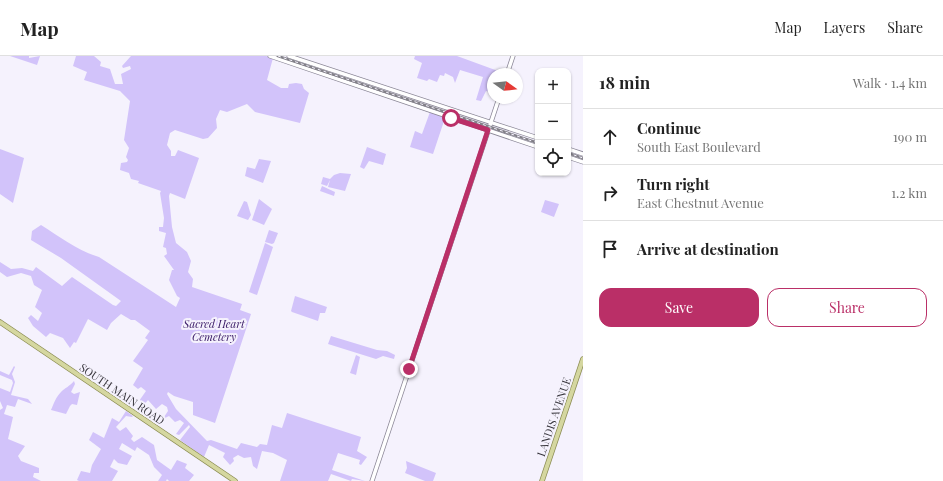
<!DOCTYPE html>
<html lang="en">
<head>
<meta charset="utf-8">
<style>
	:root { --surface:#fff; --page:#f6f6f6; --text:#222; --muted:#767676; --line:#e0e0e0; --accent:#ba2f67 }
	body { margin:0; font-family:"Playfair Display",serif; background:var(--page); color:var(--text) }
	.controls { position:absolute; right:12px; top:12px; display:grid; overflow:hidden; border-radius:8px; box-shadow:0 1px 3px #0004 }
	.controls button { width:36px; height:36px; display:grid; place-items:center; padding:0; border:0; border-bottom:1px solid var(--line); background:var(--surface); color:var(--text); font:20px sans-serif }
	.compass { position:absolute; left:487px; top:12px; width:36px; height:36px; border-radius:50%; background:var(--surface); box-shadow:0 1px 3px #0004; rotate:105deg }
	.stop { position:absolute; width:12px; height:12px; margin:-9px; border:3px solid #ba2f67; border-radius:50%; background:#fff }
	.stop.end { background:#ba2f67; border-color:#fff; box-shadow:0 1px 4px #0008 }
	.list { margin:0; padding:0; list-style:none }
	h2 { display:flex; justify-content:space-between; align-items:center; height:52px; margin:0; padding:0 16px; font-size:17px }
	h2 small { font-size:13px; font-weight:400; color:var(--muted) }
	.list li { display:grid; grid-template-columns:26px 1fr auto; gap:12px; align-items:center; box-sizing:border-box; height:56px; padding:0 16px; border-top:1px solid var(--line) }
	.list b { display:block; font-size:15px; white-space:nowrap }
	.list p { margin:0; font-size:13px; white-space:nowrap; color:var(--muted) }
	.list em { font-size:13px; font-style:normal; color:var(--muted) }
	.actions { display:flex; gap:8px; padding:12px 16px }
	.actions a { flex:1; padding:9px 0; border:1px solid var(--accent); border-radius:12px; text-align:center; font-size:14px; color:var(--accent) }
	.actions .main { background:var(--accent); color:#fff }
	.icon { flex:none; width:22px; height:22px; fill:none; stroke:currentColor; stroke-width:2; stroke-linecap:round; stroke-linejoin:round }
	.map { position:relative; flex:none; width:583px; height:425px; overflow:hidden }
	header { display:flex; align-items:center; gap:24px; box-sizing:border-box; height:56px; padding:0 20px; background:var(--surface); border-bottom:1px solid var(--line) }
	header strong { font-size:19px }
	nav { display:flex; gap:22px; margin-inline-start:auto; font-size:14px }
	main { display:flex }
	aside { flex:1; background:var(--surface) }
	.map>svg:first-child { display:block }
</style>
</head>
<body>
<header>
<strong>Map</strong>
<nav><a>Map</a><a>Layers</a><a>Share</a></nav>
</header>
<main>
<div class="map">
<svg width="583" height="425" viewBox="0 0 583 425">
	<rect width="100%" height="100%" fill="#f5f2fd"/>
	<g fill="#d2c3fa">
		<path d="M10 0H29V2L40 0 37 9Z"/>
		<path d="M76 0H94L101 6 100 10 110 13 115 28H123L121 18 131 13 130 10 123 12 122 10 131 0H266L273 2 267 24 281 32H288L289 28 296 27 302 28 304 33 309 37 300 67 255 56 247 48 227 56 220 54 216 63 217 72 208 82 203 83 175 74 170 77 167 89 171 95V100H175L178 94 199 102 185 143 170 137 169 140 172 171 176 187 187 196 191 205 188 216 193 223 192 231 242 248 240 254 251 258 215 367 193 359V346L174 340 168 336 167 338 176 353 207 385 211 384 237 393 241 387 257 391 260 388 267 389 272 369 282 372 287 357 361 381 357 395 367 401 361 409 359 408 360 404 338 397 332 414 365 425 352 423 351 425 331 418 328 425H280L287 404 273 397 262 395 257 413 253 410 251 401 244 402 238 399 233 402 234 405 230 409 223 401 225 397 209 389 204 401 180 384 190 371 189 369 179 379 176 378 184 367 180 364 175 366 169 360 165 362 164 361 168 355 167 351 162 348 156 353 148 344 144 349 139 345 146 335 141 331 138 333 133 329 143 312 133 305 148 284 145 282 150 275 135 264H131L121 258 111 267 107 274 88 263 76 287 74 286 70 292 63 282 50 277 46 281 33 270 28 262 31 259 38 265 42 257 35 251 42 234 34 229 31 220 21 217 7 221 0 216V206L11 213 22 212 33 215 36 211 62 230 72 221 113 249 116 250 121 245 61 202 31 184 32 175 41 169C60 181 78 195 99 201L176 251 180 242 177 240 169 224 172 214H174L164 200 167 198 166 192 163 191 166 177 159 175V171H163L164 162 160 137 161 135 138 127 139 125 131 123 129 117 120 114 121 107 127 106 128 104 126 101 129 92 124 84 130 45 120 35 84 24 87 16 73 10Z"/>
		<path d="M415 0H457L498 15 497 18H493V28L490 36 486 35 481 45 476 44 483 21 460 14 455 27 453 21 445 17 444 20 440 19 437 26 429 23 427 25 417 22 422 7 414 3Z"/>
		<path d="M430 56 445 62 433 98 410 91 415 75 422 78Z"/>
		<path d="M367 91 386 98 383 109 369 105 364 113 360 111Z"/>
		<path d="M0 93 24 102 13 147 0 138Z"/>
		<path d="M259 103 271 105 263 127 245 120 247 111 255 113Z"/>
		<path d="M340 117 351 118 345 135 328 131 330 124 327 130 321 128 323 121 330 123 334 119Z"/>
		<path d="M322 130 335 136 334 140 320 135Z"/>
		<path d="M259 143 272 153 264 169 252 164Z"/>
		<path d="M545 144 559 148 554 161 541 156Z"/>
		<path d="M244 145 247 146 251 159 248 164 237 160Z"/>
		<path d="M269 174 278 177 274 187 272 188 265 186Z"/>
		<path d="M265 187 273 191 257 239 249 236Z"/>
		<path d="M295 240 327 251 325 257H320L318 265 292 256 291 255Z"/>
		<path d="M331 280 377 294 387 295 395 299 394 303 383 300 376 303 328 288Z"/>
		<path d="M356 299 360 301 356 319 350 317Z"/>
		<path d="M14 310 15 311 12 318 15 326 11 339 28 343 32 348 18 343 15 351 7 349 4 358 13 361 8 383 25 390 18 400 21 405 39 412V417H34L33 421 41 425H0V354L3 352 0 345V332L10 336 13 327 12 324 0 319V315L9 319Z"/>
		<path d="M74 325 75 328 71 336 74 338 80 336 77 349 72 348 70 350 66 358 51 354C54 347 56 341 61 336 65 332 70 330 74 325Z"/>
		<path d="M126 355 133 360 132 361 126 360 116 371 120 375 126 371 133 380 131 383 134 386 142 381 154 389 157 404 171 414 177 404 187 408 185 412 194 419 189 425H169L167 423 166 425H158L162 419 154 411 149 399 137 391 135 395 122 387 119 393 132 400 127 409 118 407 114 403 110 411 118 415 112 425H79L77 424 81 415 90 417 92 409 101 393 89 384 93 376 104 382 112 362 119 366Z"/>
		<path d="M406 405 436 417 433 425H425L405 417 407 412Z"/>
	</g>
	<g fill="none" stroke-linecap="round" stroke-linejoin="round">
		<defs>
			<g id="secondary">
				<path d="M270 0 538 91"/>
				<path d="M289 0 538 82"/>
				<path d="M507 18 513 0"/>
				<path d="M568 93 583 98"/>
				<path d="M568 101 583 106"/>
				<path d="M372 425 499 42"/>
			</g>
			<g id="primary">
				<path d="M0 266 235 425"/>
				<path d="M542 425 583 303"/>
			</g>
		</defs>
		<use href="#secondary" stroke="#8a8696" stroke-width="5"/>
		<use href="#primary" stroke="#8c8d54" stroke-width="5.5"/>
		<use href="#secondary" stroke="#fff" stroke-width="3.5"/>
		<use href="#primary" stroke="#d5d7a0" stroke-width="4"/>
		<defs>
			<g id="rail">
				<path d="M278 0 538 87"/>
				<path d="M568 97 583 102"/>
			</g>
		</defs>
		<use href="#rail" stroke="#838189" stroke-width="2.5"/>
		<use href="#rail" stroke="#f5f2fd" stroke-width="1" stroke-dasharray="3" stroke-linecap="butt"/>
	</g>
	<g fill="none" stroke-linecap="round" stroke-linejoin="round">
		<path stroke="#ba2f67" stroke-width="5" d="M409 313 488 74 451 62"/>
	</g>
	<g text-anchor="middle" stroke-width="4" stroke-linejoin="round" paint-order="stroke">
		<g font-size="11" font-style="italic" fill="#381965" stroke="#f5f2fd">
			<text x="214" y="272">Sacred Heart<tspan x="214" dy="13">Cemetery</tspan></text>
		</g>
		<g font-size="11" fill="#38363d" stroke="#f5f2fd">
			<text transform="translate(122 338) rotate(34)" y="4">SOUTH MAIN ROAD</text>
			<text transform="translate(554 361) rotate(-71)" y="4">LANDIS AVENUE</text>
		</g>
	</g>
</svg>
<div class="controls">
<button>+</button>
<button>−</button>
<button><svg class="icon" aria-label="locate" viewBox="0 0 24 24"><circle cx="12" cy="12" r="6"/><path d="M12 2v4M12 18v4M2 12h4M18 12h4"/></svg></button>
</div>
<svg class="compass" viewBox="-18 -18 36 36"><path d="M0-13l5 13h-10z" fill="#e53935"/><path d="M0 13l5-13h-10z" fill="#767676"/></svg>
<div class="stop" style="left:451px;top:62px"></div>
<div class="stop end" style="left:409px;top:313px"></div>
</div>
<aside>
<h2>18 min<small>Walk · 1.4 km</small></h2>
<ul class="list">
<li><svg class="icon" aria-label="ahead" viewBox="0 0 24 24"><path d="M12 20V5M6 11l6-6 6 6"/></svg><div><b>Continue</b><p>South East Boulevard</p></div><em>190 m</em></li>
<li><svg class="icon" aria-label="right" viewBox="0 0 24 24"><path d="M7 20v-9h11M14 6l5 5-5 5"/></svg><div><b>Turn right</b><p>East Chestnut Avenue</p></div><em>1.2 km</em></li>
<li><svg class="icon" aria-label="arrive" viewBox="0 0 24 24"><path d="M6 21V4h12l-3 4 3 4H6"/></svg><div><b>Arrive at destination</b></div></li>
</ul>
<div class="actions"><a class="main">Save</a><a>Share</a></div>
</aside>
</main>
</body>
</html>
